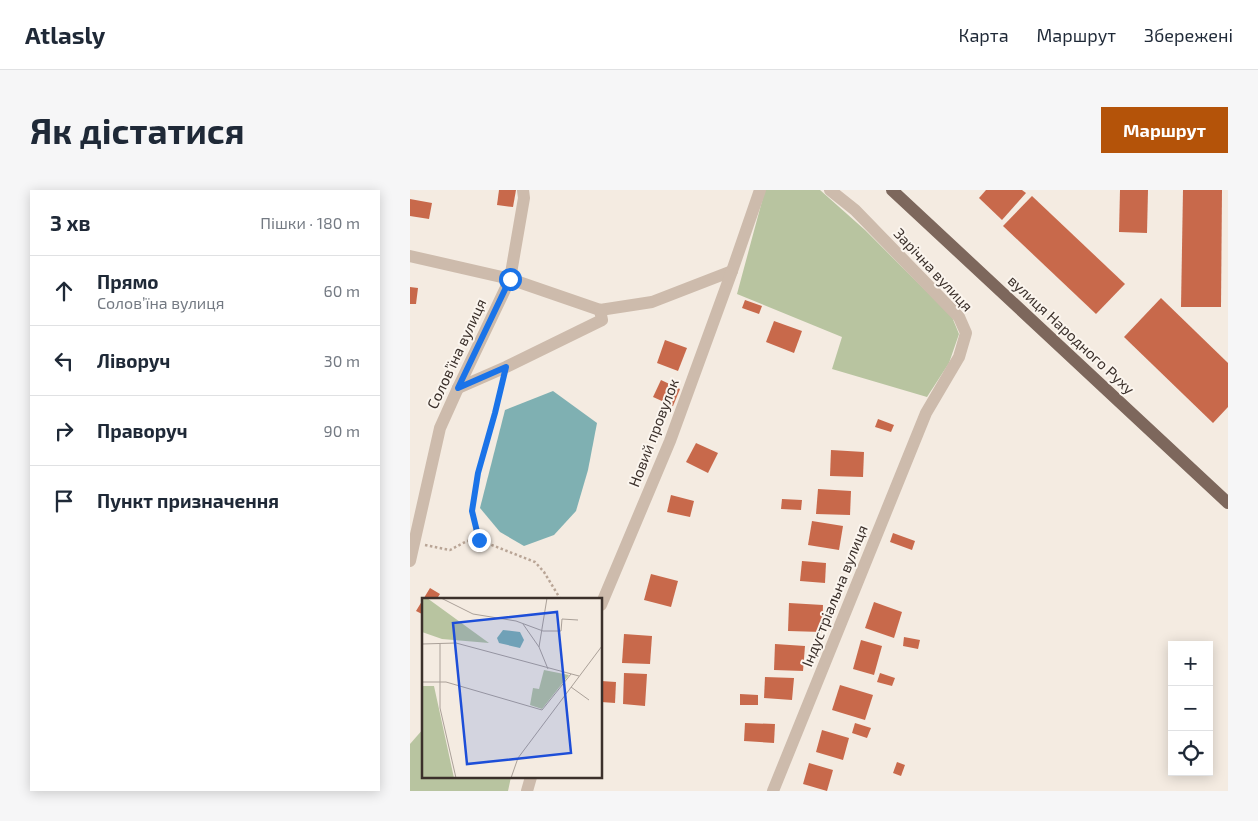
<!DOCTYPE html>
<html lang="uk">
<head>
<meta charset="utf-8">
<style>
	:root { --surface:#fff; --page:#f6f6f7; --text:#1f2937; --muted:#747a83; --line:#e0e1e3; --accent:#b45309 }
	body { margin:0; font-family:"Exo 2",sans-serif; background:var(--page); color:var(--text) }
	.controls { position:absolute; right:15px; bottom:15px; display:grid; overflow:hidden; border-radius:0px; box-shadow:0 2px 12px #0003 }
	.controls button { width:45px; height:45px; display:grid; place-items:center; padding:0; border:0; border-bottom:1px solid var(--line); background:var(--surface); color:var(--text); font:25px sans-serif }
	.stop { position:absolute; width:15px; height:15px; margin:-11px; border:4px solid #1a73e8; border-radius:50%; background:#fff }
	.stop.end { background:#1a73e8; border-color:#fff; box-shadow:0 1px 5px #0008 }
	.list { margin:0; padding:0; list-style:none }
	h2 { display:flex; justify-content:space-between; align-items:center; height:65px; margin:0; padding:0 20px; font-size:21px }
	h2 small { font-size:16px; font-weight:400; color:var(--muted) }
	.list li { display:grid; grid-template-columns:32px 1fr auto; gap:15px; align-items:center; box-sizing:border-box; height:70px; padding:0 20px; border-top:1px solid var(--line) }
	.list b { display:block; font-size:19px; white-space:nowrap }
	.list p { margin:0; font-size:16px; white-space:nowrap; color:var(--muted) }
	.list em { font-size:16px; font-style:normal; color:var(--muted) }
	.icon { flex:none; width:28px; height:28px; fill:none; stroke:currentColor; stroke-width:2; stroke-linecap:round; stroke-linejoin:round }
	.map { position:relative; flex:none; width:818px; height:601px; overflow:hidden; border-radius:0px }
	header { display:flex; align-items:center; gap:30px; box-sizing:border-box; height:70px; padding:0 25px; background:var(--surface); border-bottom:1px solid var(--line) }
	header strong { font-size:24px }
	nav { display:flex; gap:28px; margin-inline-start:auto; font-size:18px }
	.intro { display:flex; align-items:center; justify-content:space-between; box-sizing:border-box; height:120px; padding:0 30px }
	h1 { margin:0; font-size:35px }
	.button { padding:12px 22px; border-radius:0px; background:var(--accent); color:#fff; font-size:18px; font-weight:700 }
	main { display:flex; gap:30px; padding:0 30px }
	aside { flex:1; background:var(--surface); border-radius:0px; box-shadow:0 2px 12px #0003 }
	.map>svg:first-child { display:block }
</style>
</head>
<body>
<header>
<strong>Atlasly</strong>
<nav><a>Карта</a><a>Маршрут</a><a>Збережені</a></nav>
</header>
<div class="intro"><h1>Як дістатися</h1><a class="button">Маршрут</a></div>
<main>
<aside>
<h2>3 хв<small>Пішки · 180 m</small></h2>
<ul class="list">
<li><svg class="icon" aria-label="ahead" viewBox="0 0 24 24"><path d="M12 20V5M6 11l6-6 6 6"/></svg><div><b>Прямо</b><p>Соловʼїна вулиця</p></div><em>60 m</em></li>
<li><svg class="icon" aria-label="left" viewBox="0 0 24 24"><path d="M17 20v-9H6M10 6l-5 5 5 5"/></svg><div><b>Ліворуч</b></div><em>30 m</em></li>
<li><svg class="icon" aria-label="right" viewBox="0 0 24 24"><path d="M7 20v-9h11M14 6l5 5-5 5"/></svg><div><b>Праворуч</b></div><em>90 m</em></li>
<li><svg class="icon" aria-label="arrive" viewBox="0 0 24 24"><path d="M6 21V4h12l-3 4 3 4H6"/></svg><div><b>Пункт призначення</b></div></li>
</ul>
</aside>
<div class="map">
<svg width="818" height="601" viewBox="0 0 818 601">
	<rect width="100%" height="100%" fill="#f4ebe1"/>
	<g fill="#b8c4a0">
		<path d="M355 0H410L455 40 542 127 549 144 539 173 517 207 422 179 432 147 327 104Z"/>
		<path d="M14 538V587H101L98 601H0V554Z"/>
	</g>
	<path fill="#7fb0b2" d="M143 201 187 233 178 280 166 321 144 345 114 356 90 342 70 318 95 220Z"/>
	<g fill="#c8694b">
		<path d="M89 0H106L103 17 87 15Z"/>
		<path d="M576 0H612L616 3 592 30 569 8Z"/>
		<path d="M710 0H738L737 43 709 42Z"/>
		<path d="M773 0H812L811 117H771Z"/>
		<path d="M622 6 715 94 686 124 593 36Z"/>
		<path d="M0 9 22 13 19 29 0 26Z"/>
		<path d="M0 97 8 98 6 114H0Z"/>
		<path d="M751 108 818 173V217L803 233 714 147Z"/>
		<path d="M335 110 352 116 349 124 332 118Z"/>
		<path d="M364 131 392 141 384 163 356 152Z"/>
		<path d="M255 150 277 158 268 181 247 173Z"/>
		<path d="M251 190 270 199 263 216 243 207Z"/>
		<path d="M468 229 484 235 481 242 465 237Z"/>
		<path d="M286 253 308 263 298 283 276 272Z"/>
		<path d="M421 260 454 262 453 287 420 286Z"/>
		<path d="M408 299 441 301 440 325 406 324Z"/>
		<path d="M261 305 284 311 280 327 257 322Z"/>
		<path d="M372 309 392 310 391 320 371 319Z"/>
		<path d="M402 331 433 336 429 360 398 355Z"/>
		<path d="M483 343 505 351 502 360 480 352Z"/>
		<path d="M392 371 416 373 415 393 390 391Z"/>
		<path d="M241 384 268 391 261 417 234 410Z"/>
		<path d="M20 398 30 404 26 410H14V425L6 421Z"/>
		<path d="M464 412 492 422 484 448 455 438Z"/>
		<path d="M379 413 413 415 412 442 378 441Z"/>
		<path d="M214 444 242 446 240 474 212 473Z"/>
		<path d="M494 447 510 450 508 459 493 456Z"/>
		<path d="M451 450 472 456 464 485 443 479Z"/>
		<path d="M365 454 395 456 393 481 364 480Z"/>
		<path d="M214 483 237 484 235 516 213 514Z"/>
		<path d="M470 483 485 488 482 496 467 492Z"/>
		<path d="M355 487 384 488 382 510 354 508Z"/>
		<path d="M191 491 206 492 205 513 191 512Z"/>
		<path d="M430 495 463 505 455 530 422 520Z"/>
		<path d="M330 504 348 505V515H330Z"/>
		<path d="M335 533 365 534 364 553 334 551Z"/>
		<path d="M445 533 461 538 457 548 442 543Z"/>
		<path d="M412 540 439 548 433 570 406 562Z"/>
		<path d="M487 572 495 575 491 586 483 583Z"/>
		<path d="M399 573 423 580 417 601 393 594Z"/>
	</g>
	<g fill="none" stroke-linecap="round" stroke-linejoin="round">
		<g stroke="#b9a596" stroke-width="2.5" stroke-dasharray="2.5 2.5" stroke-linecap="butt">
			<path d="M69 350 63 321 68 283 85 223 92 193"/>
			<path d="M15 355 40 360 57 351 69 350 125 372 134 382 151 410"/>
		</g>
		<g stroke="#cdbbac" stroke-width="12">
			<path d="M0 66 100 89 190 120 242 112 322 81"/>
			<path d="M48 198 96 177 192 130 190 120"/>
			<path d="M0 371 30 238 48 198 100 89 114 8 113 0"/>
			<path d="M191 415 260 251 322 81 350 0"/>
			<path d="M117 601 121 587"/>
			<path d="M363 601 516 223 549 167 556 143 549 127 445 20 420 0"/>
		</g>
		<path stroke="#7d675c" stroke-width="12" d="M482 0 818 313"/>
	</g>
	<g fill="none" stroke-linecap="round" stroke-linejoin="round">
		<path stroke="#1a73e8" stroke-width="6" d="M69 350 62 321 68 283 85 223 96 177 48 198 100 89"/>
	</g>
	<g text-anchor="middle" stroke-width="4" stroke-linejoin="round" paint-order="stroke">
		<g font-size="15" fill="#3b302b" stroke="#fbf5ee">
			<text transform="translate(523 80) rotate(47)" y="5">Зарічна вулиця</text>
			<text transform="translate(661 145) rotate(43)" y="5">вулиця Народного Руху</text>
			<text transform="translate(47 164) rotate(-65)" y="5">Соловʼїна вулиця</text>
			<text transform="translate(244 243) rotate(-69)" y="5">Новий провулок</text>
			<text transform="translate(425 406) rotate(-68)" y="5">Індустріальна вулиця</text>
		</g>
	</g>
	<g transform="translate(12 408)">
		<rect width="180" height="180" fill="#f4ebe1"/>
		<path d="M0 0H5L67 45 20 41 0 34ZM122 72 147 77 120 111 108 107 111 90 117 91ZM0 88H12L32 180H0Z" fill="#b8c4a0"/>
		<path d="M81 32 98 34 102 42 98 50 77 45 75 40Z" fill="#7fb0b2"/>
		<path fill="none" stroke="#aaa098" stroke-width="1" d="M19 0 51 16 94 23 121 33H139L140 21 156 22M125 0 117 49 126 71M101 26 117 49M0 46 34 45 157 78M18 46V110L34 180M0 84H24L120 112 149 76M149 89 167 102M89 180 96 160 180 48"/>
		<path fill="#1d4ed8" fill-opacity="0.15" stroke="#1d4ed8" stroke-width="2.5" d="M135 14 149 155 45 166 31 25Z"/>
		<rect width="180" height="180" fill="none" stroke="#3b302b" stroke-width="2.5"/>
	</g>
</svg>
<div class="controls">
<button>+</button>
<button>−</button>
<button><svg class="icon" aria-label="locate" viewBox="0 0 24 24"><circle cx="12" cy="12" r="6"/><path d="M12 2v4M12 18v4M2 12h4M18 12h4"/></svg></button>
</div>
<div class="stop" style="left:100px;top:89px"></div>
<div class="stop end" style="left:69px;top:350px"></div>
</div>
</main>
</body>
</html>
